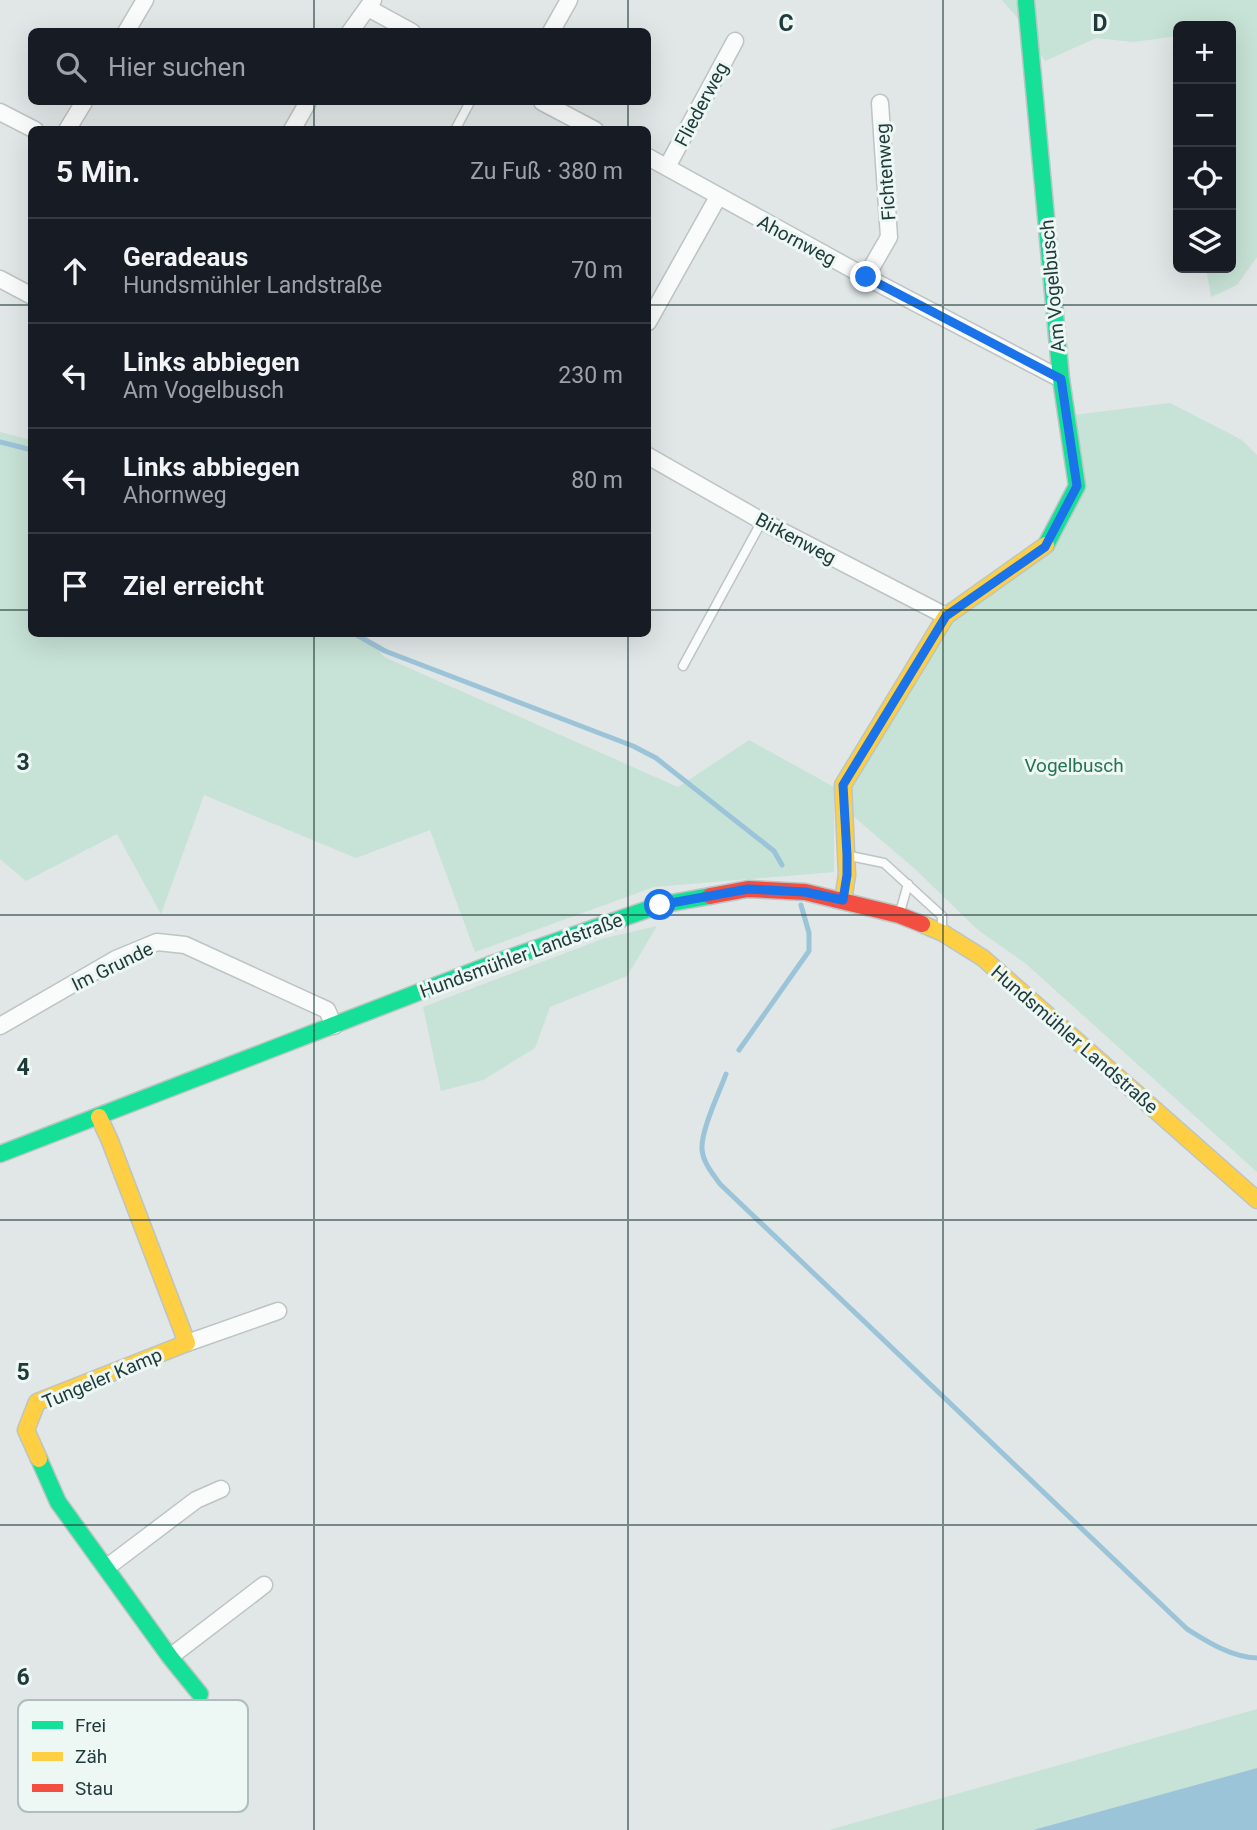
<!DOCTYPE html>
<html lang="de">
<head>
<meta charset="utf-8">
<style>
	:root { --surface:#171b24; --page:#242831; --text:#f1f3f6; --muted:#9ea1a6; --line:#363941 }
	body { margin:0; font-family:Roboto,sans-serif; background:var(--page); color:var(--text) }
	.controls { position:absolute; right:21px; top:21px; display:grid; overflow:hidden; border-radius:10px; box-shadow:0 7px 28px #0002 }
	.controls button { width:63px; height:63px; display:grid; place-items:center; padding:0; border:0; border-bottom:2px solid var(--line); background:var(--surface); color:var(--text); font:35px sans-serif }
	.stop { position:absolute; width:21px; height:21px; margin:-16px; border:5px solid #1a73e8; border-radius:50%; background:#fff }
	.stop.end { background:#1a73e8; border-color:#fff; box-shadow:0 2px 7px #0008 }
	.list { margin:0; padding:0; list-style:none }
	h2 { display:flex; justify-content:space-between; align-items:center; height:91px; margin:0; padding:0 28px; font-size:30px }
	h2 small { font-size:23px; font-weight:400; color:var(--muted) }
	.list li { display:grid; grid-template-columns:46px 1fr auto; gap:21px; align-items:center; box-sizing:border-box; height:105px; padding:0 28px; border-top:2px solid var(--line) }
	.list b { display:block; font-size:26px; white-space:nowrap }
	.list p { margin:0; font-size:23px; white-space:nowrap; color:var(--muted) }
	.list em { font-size:23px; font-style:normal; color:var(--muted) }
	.icon { flex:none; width:38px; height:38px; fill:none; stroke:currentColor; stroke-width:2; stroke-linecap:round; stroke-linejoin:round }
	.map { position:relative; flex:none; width:1257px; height:1830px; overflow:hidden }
	.search { position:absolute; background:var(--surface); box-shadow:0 7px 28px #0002; left:28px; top:28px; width:623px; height:77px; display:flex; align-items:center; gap:18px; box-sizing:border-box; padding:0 24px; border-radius:10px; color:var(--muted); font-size:26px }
	.panel { position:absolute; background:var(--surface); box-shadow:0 7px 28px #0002; left:28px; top:126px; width:623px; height:511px; border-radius:10px }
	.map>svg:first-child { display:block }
</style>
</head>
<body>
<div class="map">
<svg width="1257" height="1830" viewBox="0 0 1257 1830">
	<rect width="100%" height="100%" fill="#e0e7e6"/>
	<g fill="#c7e2d6">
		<path d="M1002 0H1257V257L1237 285 1211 297 1206 268H1231V26H1178V36L1133 42 1096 38 1045 61 1015 15Z"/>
		<path d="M1170 403 1242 440 1257 455V1172L1025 963 978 930 915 869 853 816 850 786 942 625 1048 550 1082 490 1074 415Z"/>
		<path d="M0 432 31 440 32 634H365L384 657 678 787 749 740 834 787V872L654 887 475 952 430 830 356 858 204 795 161 914 117 834 26 881 0 859Z"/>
		<path d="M657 926 627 976 550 1007 535 1048 483 1080 441 1091 423 1007 605 938Z"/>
		<path d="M1257 1709V1768L1033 1830H829Z"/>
	</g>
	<path fill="#9cc4d9" d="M1257 1768V1830H1033Z"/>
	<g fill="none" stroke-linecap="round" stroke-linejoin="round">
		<g stroke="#9cc4d9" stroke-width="5">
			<path d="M0 442 32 450"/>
			<path d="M355 634 385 651 633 746 656 758 774 851 782 865"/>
			<path d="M739 1050 809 951V933L801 905"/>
			<path d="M726 1074C719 1093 701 1130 702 1149 703 1163 713 1174 720 1184L1187 1629C1208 1642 1231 1657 1257 1658"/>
		</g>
		<defs>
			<g id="lane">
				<path d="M455 130 470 102"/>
				<path d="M683 666 762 521"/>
				<path d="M850 856 884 863 942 916V930"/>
				<path d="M900 912 908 884"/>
			</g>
			<g id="street">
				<path d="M368 8 412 32"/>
				<path d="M126 32 145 0"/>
				<path d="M350 32 373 0"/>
				<path d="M551 32 569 0"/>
				<path d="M542 102 595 130"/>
				<path d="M0 112 35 130"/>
				<path d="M67 130 84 102"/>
				<path d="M292 130 308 102"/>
				<path d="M648 157 866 277 1061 379"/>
				<path d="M667 167 735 41"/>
				<path d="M866 277 889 237 880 103"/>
				<path d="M0 279 32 296"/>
				<path d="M648 322 718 197"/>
				<path d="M648 456 762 521 946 616"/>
				<path d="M0 1026 116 959 157 942 185 945 327 1010 334 1026"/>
				<path d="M187 1343 278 1311"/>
				<path d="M106 1568 196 1500 221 1489"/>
				<path d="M170 1657 264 1585"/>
			</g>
			<g id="fast">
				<path d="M1026 2 1061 379 1077 486 1046 545"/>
				<path d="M0 1154 489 965 660 905 710 896"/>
				<path d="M39 1459 58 1502 170 1657 200 1694"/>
			</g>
			<g id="slow">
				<path d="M843 900 847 875 843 785 946 616 1046 545"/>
				<path d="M922 924 943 933 983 958 1257 1200"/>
				<path d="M39 1459 26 1430 37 1402 187 1343 110 1141 99 1117"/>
			</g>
			<path id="jam" d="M710 896 748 889 805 892 899 915 922 924"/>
		</defs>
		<use href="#lane" stroke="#bdc4c3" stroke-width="11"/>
		<use href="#street" stroke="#bdc4c3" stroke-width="19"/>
		<use href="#fast" stroke="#bcc5c3" stroke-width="19"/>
		<use href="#slow" stroke="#bcc5c3" stroke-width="19"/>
		<use href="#jam" stroke="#bcc5c3" stroke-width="19"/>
		<use href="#lane" stroke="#fafbfb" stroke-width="8"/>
		<use href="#street" stroke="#fafbfb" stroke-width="16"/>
		<use href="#fast" stroke="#16e098" stroke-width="16"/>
		<use href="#slow" stroke="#ffcf43" stroke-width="16"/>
		<use href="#jam" stroke="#f24e42" stroke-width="16"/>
	</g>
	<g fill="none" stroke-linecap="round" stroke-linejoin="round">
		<path stroke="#1a73e8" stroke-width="9" d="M660 905 748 889 805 892 843 900 847 875V855L843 785 946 616 1045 547 1077 486 1061 379 866 277"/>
	</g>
	<path fill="none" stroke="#1e3a39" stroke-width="2" stroke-opacity="0.55" d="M314 0V32M628 0V32M943 0V1830M314 102V130M628 102V130M0 305H32M648 305H1257M0 610H32M648 610H1257M314 634V1830M628 634V1830M0 915H1257M0 1220H1257M0 1525H1257"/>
	<g text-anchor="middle" stroke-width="6" stroke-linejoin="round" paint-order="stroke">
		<g font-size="19" fill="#1e3a39" stroke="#edf7f4">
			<text transform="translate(701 104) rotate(-62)" y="7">Fliederweg</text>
			<text transform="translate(885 172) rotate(-94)" y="7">Fichtenweg</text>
			<text transform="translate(797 240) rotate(28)" y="7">Ahornweg</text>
			<text transform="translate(1052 286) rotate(-95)" y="7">Am Vogelbusch</text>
			<text transform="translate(796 538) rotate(28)" y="7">Birkenweg</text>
			<text transform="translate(521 955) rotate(-20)" y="7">Hundsmühler Landstraße</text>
			<text transform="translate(112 966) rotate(-26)" y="7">Im Grunde</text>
			<text transform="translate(1075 1039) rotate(41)" y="7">Hundsmühler Landstraße</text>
			<text transform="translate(102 1378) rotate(-23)" y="7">Tungeler Kamp</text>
		</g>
		<g font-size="19" fill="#257455" stroke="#edf7f4">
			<text x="1074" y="772">Vogelbusch</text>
		</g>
	</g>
	<rect x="18" y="1700" width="230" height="112" rx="10" fill="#edf7f4" stroke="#afbebc" stroke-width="2"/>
	<rect x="32" y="1721" width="31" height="8" fill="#16e098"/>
	<rect x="32" y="1752" width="31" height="9" fill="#ffcf43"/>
	<rect x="32" y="1784" width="31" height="8" fill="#f24e42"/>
	<g font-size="19" fill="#1e3a39">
		<text x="75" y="1732">Frei</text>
		<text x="75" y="1763">Zäh</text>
		<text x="75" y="1795">Stau</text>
	</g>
	<g font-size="23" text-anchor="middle" font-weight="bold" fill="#1e3a39" stroke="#edf7f4" stroke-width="6" stroke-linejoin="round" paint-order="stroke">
		<text x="786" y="31">C</text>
		<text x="1100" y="31">D</text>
		<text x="23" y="770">3</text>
		<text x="23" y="1075">4</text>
		<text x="23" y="1380">5</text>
		<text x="23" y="1685">6</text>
	</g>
</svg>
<div class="controls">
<button>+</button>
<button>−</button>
<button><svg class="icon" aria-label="locate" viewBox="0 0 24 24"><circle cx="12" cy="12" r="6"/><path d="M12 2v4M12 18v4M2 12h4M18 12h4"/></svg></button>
<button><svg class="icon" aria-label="layers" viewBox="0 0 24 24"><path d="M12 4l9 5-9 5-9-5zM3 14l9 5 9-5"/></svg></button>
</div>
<div class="stop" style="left:660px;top:905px"></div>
<div class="stop end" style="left:866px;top:277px"></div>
<div class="search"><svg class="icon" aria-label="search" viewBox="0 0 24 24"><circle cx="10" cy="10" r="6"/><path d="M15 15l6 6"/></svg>Hier suchen</div>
<section class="panel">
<h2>5 Min.<small>Zu Fuß · 380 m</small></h2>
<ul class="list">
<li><svg class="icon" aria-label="ahead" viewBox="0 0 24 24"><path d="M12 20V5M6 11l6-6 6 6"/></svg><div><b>Geradeaus</b><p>Hundsmühler Landstraße</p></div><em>70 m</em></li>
<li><svg class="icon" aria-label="left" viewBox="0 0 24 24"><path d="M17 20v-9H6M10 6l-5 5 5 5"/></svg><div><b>Links abbiegen</b><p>Am Vogelbusch</p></div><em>230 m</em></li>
<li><svg class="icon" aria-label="left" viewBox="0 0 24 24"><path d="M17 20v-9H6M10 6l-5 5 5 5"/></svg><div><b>Links abbiegen</b><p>Ahornweg</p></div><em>80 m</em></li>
<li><svg class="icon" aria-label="arrive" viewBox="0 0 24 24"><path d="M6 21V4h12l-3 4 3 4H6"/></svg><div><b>Ziel erreicht</b></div></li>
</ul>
</section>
</div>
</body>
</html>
